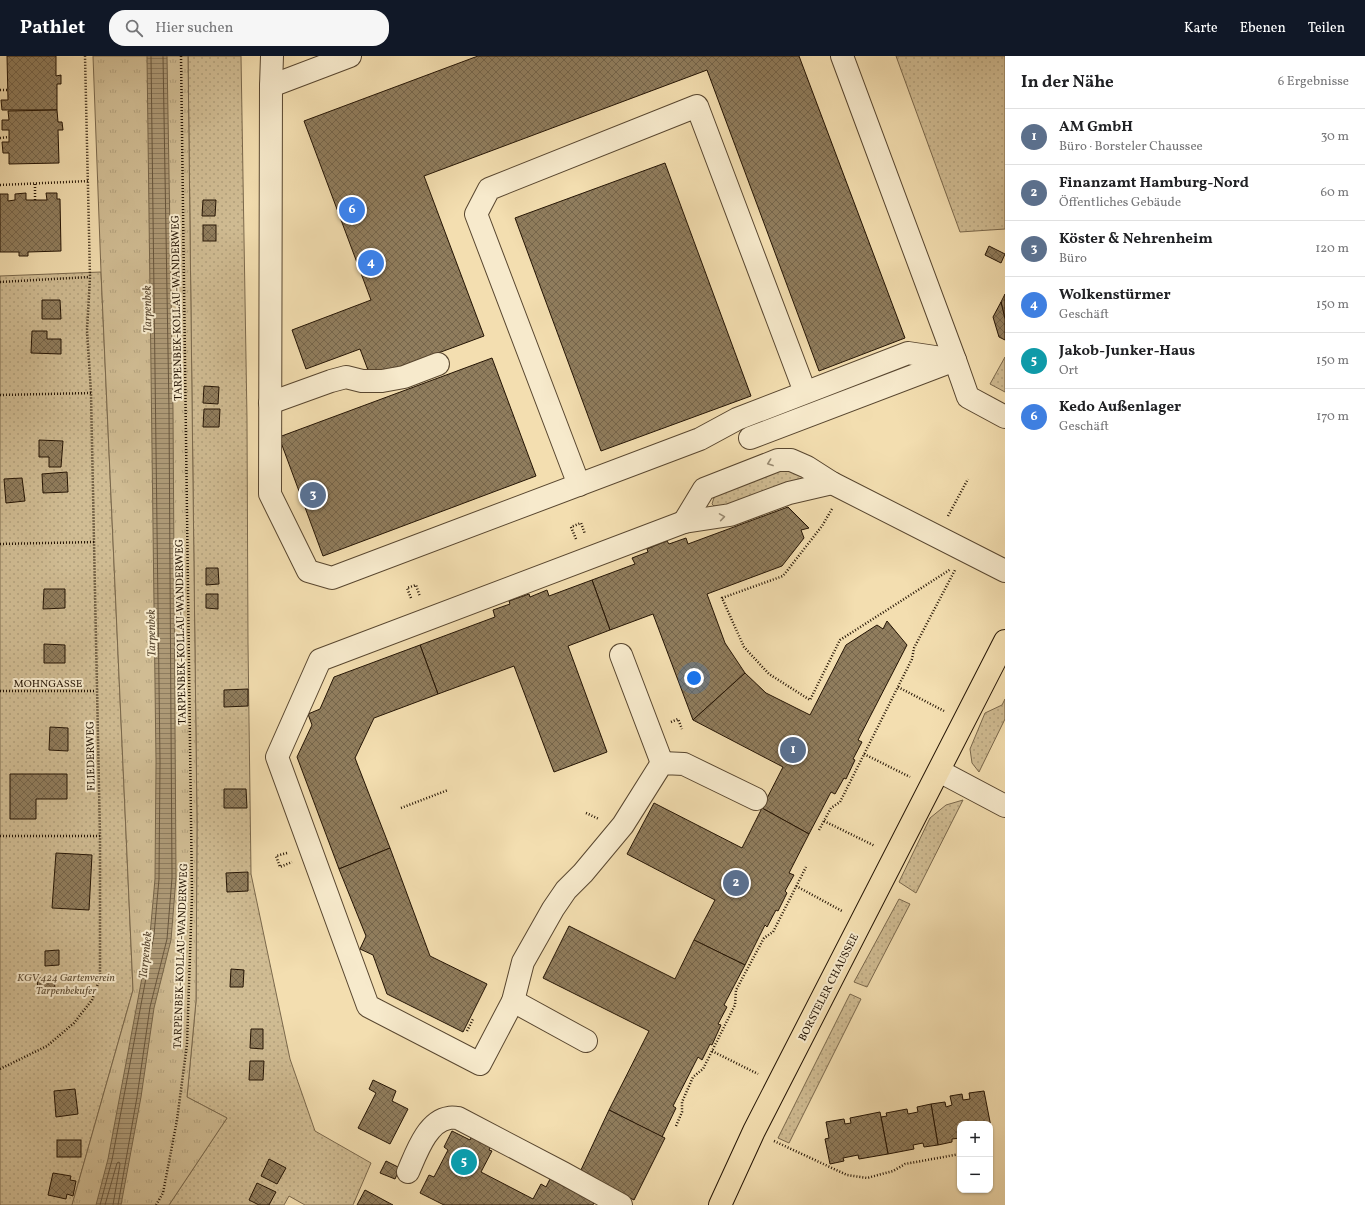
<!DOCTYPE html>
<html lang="de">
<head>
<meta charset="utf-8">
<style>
	:root { --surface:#fff; --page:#f6f6f6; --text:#202124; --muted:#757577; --line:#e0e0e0; --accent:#111827 }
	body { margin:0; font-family:Vollkorn,serif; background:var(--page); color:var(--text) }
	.controls { position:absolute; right:12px; bottom:12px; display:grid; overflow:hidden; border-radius:8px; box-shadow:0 1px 3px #0004 }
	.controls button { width:36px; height:36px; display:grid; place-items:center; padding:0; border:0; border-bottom:1px solid var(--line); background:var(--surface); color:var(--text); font:20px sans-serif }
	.you { position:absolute; left:694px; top:622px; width:14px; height:14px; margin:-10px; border:3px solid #fff; border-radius:50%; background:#1a73e8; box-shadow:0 0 0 6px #1a73e833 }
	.badge { display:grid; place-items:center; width:26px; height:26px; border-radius:50%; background:var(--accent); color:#fff; font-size:13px; font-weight:700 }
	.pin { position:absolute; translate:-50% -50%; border:2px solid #fff; box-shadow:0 1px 4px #0006 }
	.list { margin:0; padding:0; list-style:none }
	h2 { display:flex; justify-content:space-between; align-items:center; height:52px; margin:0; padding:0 16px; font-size:17px }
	h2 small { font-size:13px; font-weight:400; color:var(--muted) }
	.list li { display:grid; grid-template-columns:26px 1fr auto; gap:12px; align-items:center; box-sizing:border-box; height:56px; padding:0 16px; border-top:1px solid var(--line) }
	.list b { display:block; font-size:15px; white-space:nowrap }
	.list p { margin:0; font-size:13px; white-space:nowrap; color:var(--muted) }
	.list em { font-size:13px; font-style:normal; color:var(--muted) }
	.icon { flex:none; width:22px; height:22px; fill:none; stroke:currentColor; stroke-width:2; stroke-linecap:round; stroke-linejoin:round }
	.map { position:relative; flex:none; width:1005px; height:1149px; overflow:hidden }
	header { display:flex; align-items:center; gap:24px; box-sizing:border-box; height:56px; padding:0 20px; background:var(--accent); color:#fff }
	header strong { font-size:19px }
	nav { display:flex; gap:22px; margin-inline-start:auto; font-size:14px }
	.search { width:280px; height:36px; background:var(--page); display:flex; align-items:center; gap:10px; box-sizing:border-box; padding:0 14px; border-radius:16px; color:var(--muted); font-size:15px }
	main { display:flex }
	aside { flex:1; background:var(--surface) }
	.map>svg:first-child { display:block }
</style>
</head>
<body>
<header>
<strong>Pathlet</strong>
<div class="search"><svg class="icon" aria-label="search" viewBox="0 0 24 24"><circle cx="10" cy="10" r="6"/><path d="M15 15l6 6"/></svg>Hier suchen</div>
<nav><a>Karte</a><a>Ebenen</a><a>Teilen</a></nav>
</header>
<main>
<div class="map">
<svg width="1005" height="1149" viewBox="0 0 1005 1149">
	<defs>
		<pattern id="grass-dots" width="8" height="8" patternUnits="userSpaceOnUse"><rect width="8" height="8" fill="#d0bc93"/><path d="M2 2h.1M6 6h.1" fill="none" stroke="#b2a17d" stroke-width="1.8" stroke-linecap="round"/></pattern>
		<pattern id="park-tufts" width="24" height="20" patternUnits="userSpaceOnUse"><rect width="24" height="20" fill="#d0bc93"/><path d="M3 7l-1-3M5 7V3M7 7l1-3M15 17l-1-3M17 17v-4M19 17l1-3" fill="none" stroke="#b2a17d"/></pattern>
		<pattern id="water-rules" width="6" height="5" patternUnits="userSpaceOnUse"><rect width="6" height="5" fill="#ad9976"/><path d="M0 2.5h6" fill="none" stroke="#8d7c5f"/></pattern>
		<pattern id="building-cross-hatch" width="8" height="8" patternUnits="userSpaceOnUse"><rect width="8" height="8" fill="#907d5d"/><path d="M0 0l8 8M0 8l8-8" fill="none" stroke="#75654b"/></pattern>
	</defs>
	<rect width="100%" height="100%" fill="#f3deb0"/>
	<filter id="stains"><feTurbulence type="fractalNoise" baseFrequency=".005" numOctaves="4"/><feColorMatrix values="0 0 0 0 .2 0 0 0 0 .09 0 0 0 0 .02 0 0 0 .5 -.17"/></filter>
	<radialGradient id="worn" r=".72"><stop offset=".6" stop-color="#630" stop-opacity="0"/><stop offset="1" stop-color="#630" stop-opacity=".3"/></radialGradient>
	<g fill="url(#grass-dots)" stroke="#7a684c">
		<path d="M188 0H241L247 363 248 587 251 818 290 1003 315 1075 371 1107 353 1149H305L289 1140 284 1149H169L227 1062 187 1041 196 945 197 767Z"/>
		<path d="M896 0H1005V173L960 176Z"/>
		<path d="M101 216 133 934 72 1149H0V220Z"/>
		<path d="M1005 301V336L990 328Z"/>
		<path d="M783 413 813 422 730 453 714 450 712 448 715 438Z"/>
		<path d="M1005 643V663L979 716 972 707 970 693 985 657 1002 649Z"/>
		<path d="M963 744 916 837 899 826 930 762 946 749Z"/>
		<path d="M899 843 910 848 867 931 854 926Z"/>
		<path d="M850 938 861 943 789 1087 778 1082Z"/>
	</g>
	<path fill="url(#park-tufts)" stroke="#7a684c" d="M93 0H188L197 767 196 945 187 1041 227 1062 169 1149H72L133 934 101 216Z"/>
	<path fill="url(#water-rules)" stroke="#766448" d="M147 0H167L173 354 176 822 171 884 154 952 141 1041 121 1149H96L108 1103 150 879 155 823 156 706Z"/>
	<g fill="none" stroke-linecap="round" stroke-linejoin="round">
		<g stroke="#68563d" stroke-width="1">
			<path d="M100 1149 112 1104 154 879 159 823 160 706 151 0"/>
			<path d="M105 1149 117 1107 119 1106 120 1108 113 1149"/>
			<path d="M118 1149 137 1041 150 951 167 883 172 822 169 354 163 0"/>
		</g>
	</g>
	<g fill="url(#building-cross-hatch)" stroke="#241404">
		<path d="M7 0H56V20L61 19V28H57V54H2L1 44H8Z"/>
		<path d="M478 0H799L905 282 819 315 707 14 424 120 484 280 371 322 360 293 306 313 292 274 371 244 304 65Z"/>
		<path d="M57 54 58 66H62L63 74H58L59 107 9 108V97H3L2 86H9V74H2V64H9L8 55Z"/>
		<path d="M665 107 751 340 601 395 515 162Z"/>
		<path d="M26 137V144H47L46 137H57V143H60L61 195 28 196V200H19V196H0V138H8V145L15 144V138Z"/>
		<path d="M203 144H216L215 160H202Z"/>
		<rect x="203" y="169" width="13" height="16"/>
		<path d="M989 190 1005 198 1001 207 985 199Z"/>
		<path d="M1005 238V263L1001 246Z"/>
		<path d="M42 244H60L61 263H42Z"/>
		<path d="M1001 246 1005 263V284L999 281 993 261Z"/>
		<path d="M32 275H47V283H61V298L31 297Z"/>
		<path d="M492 302 536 420 323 500 279 381Z"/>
		<path d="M204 330 219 331 218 348 203 347Z"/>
		<path d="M204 353H220L219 371H203Z"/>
		<path d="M39 384 63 385 61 411H49V401H39Z"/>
		<path d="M67 416 68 436 43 437 42 418Z"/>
		<path d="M22 422 25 445 6 447 4 423Z"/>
		<path d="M788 451 809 472 801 474 804 482 782 510 707 538 725 587 745 617 693 664 653 558 610 574 592 524 635 508 632 502 648 496 647 493 659 488 667 485 669 488 686 482 688 488Z"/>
		<path d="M206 512H218L219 528 206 529Z"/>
		<path d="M592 524 610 574 568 590 607 696 554 716 514 610 438 638 420 589 495 561 493 554 510 548 509 545 529 538 530 541 547 534 549 540Z"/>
		<path d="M44 533H65V552L43 553Z"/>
		<path d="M206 538H218V553L206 552Z"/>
		<path d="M887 565 907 589 858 684 862 686 853 703 855 704 846 723 844 722 835 738 831 736 809 778 762 752 783 711 693 664 745 617 766 637 810 659 846 589 877 569 883 573Z"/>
		<path d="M44 588 65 589V607H44Z"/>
		<path d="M420 589 438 638 374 662 355 702 390 792 339 813 297 701 312 669 308 658 320 653 334 621Z"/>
		<path d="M248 633V650L224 651V634Z"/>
		<path d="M50 671 68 672V695L49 694Z"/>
		<path d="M10 718H67V743H36V763H10Z"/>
		<path d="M224 733H246L247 752H224Z"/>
		<path d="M654 747 742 792 762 752 809 778 789 817 794 819 785 835 787 837 778 855 776 854 767 871 765 869 745 909 694 884 715 844 627 798Z"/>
		<path d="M390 792 430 900 487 928 463 976 387 938 373 899 360 893 366 880 339 813Z"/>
		<path d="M56 797 92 799 89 854 52 852Z"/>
		<path d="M248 816V835L227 836 226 817Z"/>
		<path d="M569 870 675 923 694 884 745 909 724 949 727 951 718 968 721 969 712 989 710 988 702 1004 698 1001 673 1050 676 1052 662 1081 609 1054 649 975 543 922Z"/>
		<path d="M59 894V909L45 910V895Z"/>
		<path d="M231 913 244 914 243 931H230Z"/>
		<path d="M54 921 55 933 38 935 37 922Z"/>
		<path d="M251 973H263V993L250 992Z"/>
		<path d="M250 1005H264L263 1024H249Z"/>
		<path d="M373 1024 396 1035 392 1045 408 1053 390 1088 358 1072 376 1037 369 1033Z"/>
		<path d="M75 1033 78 1058 56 1061 54 1035Z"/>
		<path d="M984 1035 992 1076H990V1068H960V1082L952 1083V1086L938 1089 931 1048 945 1046 946 1051 952 1049 950 1040 962 1038 963 1044 970 1043 969 1037Z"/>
		<path d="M931 1048 938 1089 924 1091 923 1087 913 1089 914 1093 888 1098 881 1061 887 1060 886 1057 907 1053 908 1058 918 1056 917 1051Z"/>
		<path d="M609 1054 665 1082 634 1144 580 1116Z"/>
		<path d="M880 1056 888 1098 859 1103 858 1099 843 1102 844 1105 830 1108 825 1083 829 1082 826 1066 844 1063 845 1068 851 1067 850 1062Z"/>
		<path d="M452 1075 470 1084 473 1078 492 1088 489 1094 492 1095 481 1116 533 1143 541 1128 546 1131 550 1123 594 1146 593 1149H444L420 1137 429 1119 434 1121 448 1094 444 1091Z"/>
		<rect x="57" y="1084" width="24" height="17"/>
		<path d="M269 1103 286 1112 277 1128 261 1120Z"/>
		<path d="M386 1105 400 1112 395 1123 380 1117Z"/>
		<path d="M53 1117 71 1120 70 1124 76 1125 73 1140 67 1138 66 1143 48 1139Z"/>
		<path d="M257 1127 276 1136 269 1149H259L249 1144Z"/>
		<path d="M365 1134 393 1149H357Z"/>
	</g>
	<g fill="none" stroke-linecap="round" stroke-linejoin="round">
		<defs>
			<g id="minor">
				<path d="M272 0 271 30 270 438 308 515 332 522 700 383 737 363 908 297 955 304 968 341 1005 361"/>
				<path d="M271 30 350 0"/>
				<path d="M270 347 331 325 346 321 362 325H382L404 321 438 308"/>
				<path d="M750 382 955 304 842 0"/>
				<path d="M579 429 476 158 489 133 697 50 805 336"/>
				<path d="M684 466 704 433 778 404H791L807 411 832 427 1005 515"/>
				<path d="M621 599 662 707"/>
				<path d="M939 715 1005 750"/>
				<path d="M756 743 684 708 662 707 623 769 583 817 566 834 553 853 523 906 513 945 480 1008 368 950 277 701 320 604 684 466 730 459 789 437 832 427"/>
				<path d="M513 945 586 985"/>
				<path d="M408 1116C416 1098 427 1065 449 1062 452 1061 455 1062 458 1062L563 1117 621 1149"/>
			</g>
			<path id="major" d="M720 1149 754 1075 1005 585"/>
		</defs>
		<use href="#minor" stroke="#58462f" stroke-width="24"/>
		<use href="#major" stroke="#241404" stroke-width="24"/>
		<g stroke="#241404" stroke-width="2.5" stroke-dasharray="1 2" stroke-linecap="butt">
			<path d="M0 34H8"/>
			<path d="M0 82 9 81"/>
			<path d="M35 128V144"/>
			<path d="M0 129 89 125"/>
			<path d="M0 226 90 221"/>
			<path d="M0 339 91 337"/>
			<path d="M832 453 822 470 783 520 722 542 744 591 769 618 810 644 840 584 951 513"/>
			<path d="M948 460 968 423"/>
			<path d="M576 483 571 471 581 467 585 478"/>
			<path d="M0 488 94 486"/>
			<path d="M411 542 407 532 416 529 420 541"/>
			<path d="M898 631 944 655"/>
			<path d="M0 635H96"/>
			<path d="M671 666 678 663 682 673"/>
			<path d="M864 698 910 721"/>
			<path d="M401 752 448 734"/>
			<path d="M586 757 599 763"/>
			<path d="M824 765 875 790"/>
			<path d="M819 774 831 752 840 746 912 603 914 592 955 514"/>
			<path d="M0 780H100"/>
			<path d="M287 797 276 800 280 811 292 806"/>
			<path d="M796 830 842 855"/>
			<path d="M467 975 473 963"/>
			<path d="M712 995 758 1018"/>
			<path d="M0 1013 47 990 74 967 92 944 100 922V780L94 486 91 337 87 274 90 221 85 0"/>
			<path d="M676 1070 682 1056V1046L693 1021 703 1013 735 949 736 934 764 882 773 876 806 811"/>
			<path d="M774 1085 847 1119 867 1122 893 1115 905 1108 960 1098"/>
			<path d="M156 1149 163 1137 177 1064 187 988 192 839 181 0"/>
		</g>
		<use href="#minor" stroke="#f7eacc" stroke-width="22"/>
		<use href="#major" stroke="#f3deb0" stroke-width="22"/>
	</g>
	<defs><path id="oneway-chevron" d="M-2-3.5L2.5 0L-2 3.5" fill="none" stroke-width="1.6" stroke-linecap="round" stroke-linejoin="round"/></defs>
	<g stroke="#988a72">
		<use href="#oneway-chevron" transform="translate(770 407) rotate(160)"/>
		<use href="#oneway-chevron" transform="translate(722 461) rotate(-9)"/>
	</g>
	<g text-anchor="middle" stroke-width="4" stroke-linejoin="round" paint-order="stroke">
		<g font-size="11" fill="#241404" stroke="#f7eacc">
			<text transform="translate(176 252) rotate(-91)" y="4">TARPENBEK-KOLLAU-WANDERWEG</text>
			<text transform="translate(180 576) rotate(-91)" y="4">TARPENBEK-KOLLAU-WANDERWEG</text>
			<text x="48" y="631">MOHNGASSE</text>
			<text transform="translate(90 700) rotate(-91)" y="4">FLIEDERWEG</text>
			<text transform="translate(180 900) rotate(-88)" y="4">TARPENBEK-KOLLAU-WANDERWEG</text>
			<text transform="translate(828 931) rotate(-63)" y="4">BORSTELER CHAUSSEE</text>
		</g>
		<g font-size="11" font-style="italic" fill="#604f36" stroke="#f7eacc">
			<text x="66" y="925">KGV 424 Gartenverein<tspan x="66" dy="13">Tarpenbekufer</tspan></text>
		</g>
		<g font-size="12" font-style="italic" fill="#5b4932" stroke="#f7eacc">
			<text transform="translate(147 253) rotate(-91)" y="4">Tarpenbek</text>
			<text transform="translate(151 577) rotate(-91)" y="4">Tarpenbek</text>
			<text transform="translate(145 899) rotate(-84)" y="4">Tarpenbek</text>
		</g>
	</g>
	<rect width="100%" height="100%" filter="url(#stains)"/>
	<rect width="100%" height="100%" fill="url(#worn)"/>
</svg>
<div class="controls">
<button>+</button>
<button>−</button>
</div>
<div class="you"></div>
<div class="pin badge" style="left:793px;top:694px;background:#5c6f8a">1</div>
<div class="pin badge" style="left:736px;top:827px;background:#5c6f8a">2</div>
<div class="pin badge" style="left:313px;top:439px;background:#5c6f8a">3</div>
<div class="pin badge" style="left:371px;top:207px;background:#3f7fe0">4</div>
<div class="pin badge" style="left:464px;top:1106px;background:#0f9aa8">5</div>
<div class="pin badge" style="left:352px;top:154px;background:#3f7fe0">6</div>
</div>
<aside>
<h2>In der Nähe<small>6 Ergebnisse</small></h2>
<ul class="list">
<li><span class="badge" style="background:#5c6f8a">1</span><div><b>AM GmbH</b><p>Büro · Borsteler Chaussee</p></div><em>30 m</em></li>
<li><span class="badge" style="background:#5c6f8a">2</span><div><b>Finanzamt Hamburg-Nord</b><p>Öffentliches Gebäude</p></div><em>60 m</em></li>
<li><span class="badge" style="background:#5c6f8a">3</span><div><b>Köster &amp; Nehrenheim</b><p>Büro</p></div><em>120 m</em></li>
<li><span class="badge" style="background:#3f7fe0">4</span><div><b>Wolkenstürmer</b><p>Geschäft</p></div><em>150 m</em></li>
<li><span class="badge" style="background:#0f9aa8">5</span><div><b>Jakob-Junker-Haus</b><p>Ort</p></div><em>150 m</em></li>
<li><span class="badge" style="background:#3f7fe0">6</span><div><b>Kedo Außenlager</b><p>Geschäft</p></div><em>170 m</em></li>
</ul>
</aside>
</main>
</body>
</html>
